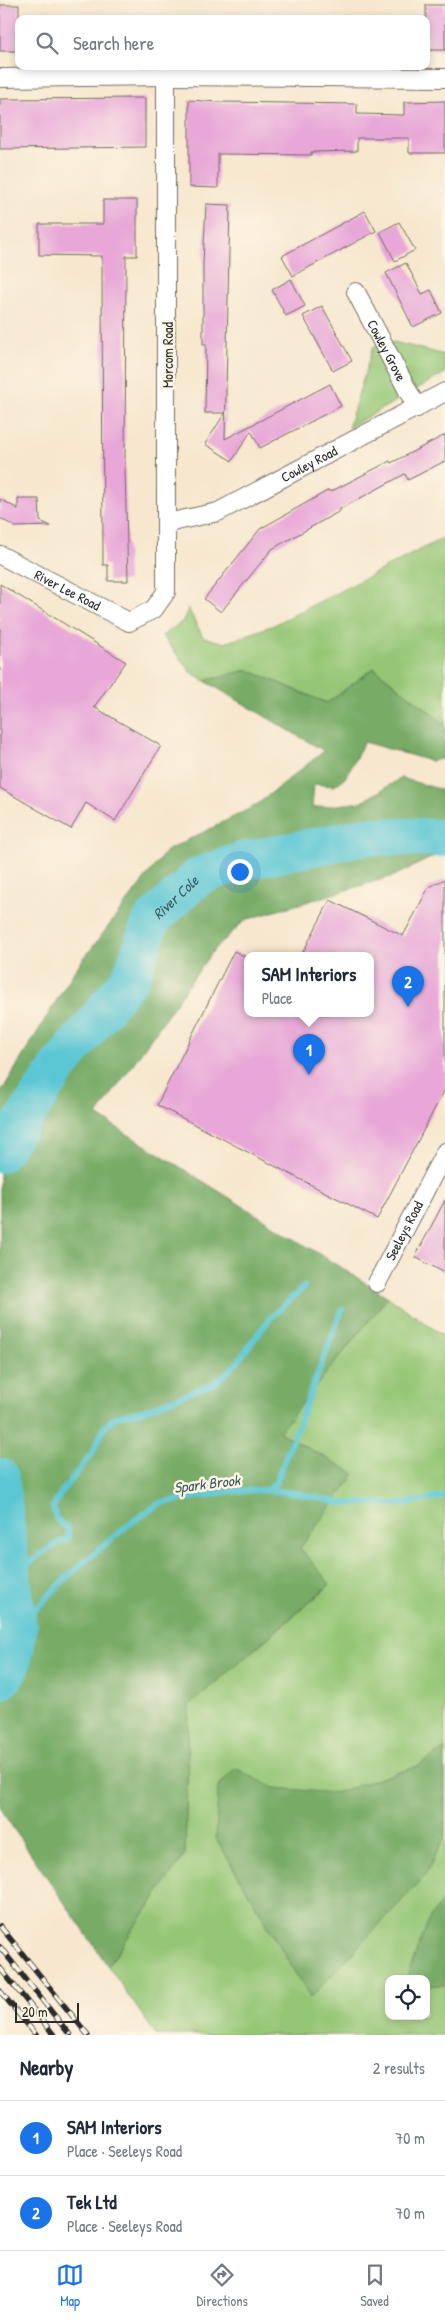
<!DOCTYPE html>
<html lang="en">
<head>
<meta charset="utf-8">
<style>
	:root { --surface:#fff; --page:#f6f6f7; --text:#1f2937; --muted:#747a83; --line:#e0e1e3; --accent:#1a73e8 }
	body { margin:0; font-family:"Patrick Hand",sans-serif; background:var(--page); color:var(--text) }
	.controls { position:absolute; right:15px; bottom:15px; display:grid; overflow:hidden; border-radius:10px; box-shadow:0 2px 8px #0003 }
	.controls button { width:45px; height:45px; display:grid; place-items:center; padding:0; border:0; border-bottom:1px solid var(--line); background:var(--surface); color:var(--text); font:25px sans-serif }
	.scale { position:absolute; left:15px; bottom:12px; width:64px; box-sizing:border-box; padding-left:5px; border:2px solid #2b2b2b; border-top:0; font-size:14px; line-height:18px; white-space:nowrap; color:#2b2b2b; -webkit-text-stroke:4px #fcf5e5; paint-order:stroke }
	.you { position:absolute; left:239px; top:871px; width:18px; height:18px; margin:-12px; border:4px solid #fff; border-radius:50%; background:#1a73e8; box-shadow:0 0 0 8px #1a73e833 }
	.badge { display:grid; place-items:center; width:32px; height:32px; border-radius:50%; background:var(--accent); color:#fff; font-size:16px; font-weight:700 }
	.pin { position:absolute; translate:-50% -41px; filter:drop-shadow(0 1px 2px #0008) }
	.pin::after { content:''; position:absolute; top:26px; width:18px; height:15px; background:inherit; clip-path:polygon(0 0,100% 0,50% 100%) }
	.popup { position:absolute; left:244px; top:952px; width:130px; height:65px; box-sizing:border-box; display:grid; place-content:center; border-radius:10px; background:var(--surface); filter:drop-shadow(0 1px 4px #0005); font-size:16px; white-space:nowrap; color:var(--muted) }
	.popup b { font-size:19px; color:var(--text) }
	.popup::after { content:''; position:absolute; left:50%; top:100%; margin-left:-10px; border:10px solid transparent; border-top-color:var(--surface) }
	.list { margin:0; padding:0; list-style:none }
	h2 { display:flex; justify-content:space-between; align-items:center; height:65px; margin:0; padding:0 20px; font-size:21px }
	h2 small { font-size:16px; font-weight:400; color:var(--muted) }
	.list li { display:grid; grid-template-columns:32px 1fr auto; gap:15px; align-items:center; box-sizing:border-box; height:75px; padding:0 20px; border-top:1px solid var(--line) }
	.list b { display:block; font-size:19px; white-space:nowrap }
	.list p { margin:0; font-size:16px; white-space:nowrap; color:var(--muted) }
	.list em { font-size:16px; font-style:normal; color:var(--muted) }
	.icon { flex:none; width:28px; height:28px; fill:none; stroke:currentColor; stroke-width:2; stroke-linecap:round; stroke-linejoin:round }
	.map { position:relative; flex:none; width:445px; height:2035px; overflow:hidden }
	.search { position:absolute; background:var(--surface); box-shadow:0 2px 8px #0003; left:15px; right:15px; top:15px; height:55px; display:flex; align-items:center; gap:12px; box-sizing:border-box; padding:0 18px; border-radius:10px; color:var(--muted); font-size:19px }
	.sheet { height:215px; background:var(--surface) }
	nav { display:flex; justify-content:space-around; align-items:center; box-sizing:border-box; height:70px; border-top:1px solid var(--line); background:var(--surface); font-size:14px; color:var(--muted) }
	nav a { display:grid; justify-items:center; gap:2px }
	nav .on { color:var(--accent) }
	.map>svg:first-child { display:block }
</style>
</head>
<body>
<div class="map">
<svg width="445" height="2035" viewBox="0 0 445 2035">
	<rect width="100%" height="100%" fill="#fcf5e5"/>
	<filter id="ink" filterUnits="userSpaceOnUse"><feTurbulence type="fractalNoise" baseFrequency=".02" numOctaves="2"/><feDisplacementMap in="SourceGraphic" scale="10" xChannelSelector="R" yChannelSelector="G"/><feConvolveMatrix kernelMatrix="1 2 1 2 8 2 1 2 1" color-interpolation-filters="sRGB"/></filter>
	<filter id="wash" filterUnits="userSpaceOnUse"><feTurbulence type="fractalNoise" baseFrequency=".0096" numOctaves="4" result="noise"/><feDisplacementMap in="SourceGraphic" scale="20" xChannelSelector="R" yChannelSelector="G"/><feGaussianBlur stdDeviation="1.12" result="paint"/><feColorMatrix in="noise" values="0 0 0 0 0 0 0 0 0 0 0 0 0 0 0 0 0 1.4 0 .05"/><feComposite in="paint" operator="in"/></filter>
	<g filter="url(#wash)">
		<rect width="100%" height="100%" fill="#f7e7ce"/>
		<g fill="#94c675" stroke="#607850" fill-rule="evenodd">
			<path d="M394 342 445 355V373L348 428 373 347Z"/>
			<path d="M445 537V724L374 668 327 703 248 670 205 681 191 672 162 636 183 621 188 608 203 637 225 643 274 625Z"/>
			<path d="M388 1297 445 1337V2035H156L108 1966 185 1854 189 1705 330 1585 300 1548 278 1432ZM389 1979H426V2016H389Z"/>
		</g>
		<g fill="#77ab66" stroke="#516b48">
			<path d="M374 668 445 724V758L431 761 364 742 345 778 334 786 314 784 312 808 362 802 401 778 439 789 445 788V849L435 856 394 876 245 920 212 952 97 1115 388 1297 279 1432 355 1474 300 1548 330 1584 189 1705 185 1854 108 1966 0 1809V1094L75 970 166 851 255 806 324 751 205 681 248 670 327 703Z"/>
			<path d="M445 1748V1835L425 1876 310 1998 216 1838 218 1787 235 1768 274 1788 335 1793 418 1766Z"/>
			<path d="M445 1898V1985L426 1986V1979H406L430 1917Z"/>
		</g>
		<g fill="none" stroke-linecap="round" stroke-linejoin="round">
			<g stroke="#5cc7d4" stroke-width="6">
				<path d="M268 1490 276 1482 280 1472 342 1310"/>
				<path d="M13 1581C28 1561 46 1549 68 1538V1529L56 1519 53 1507 62 1491 93 1452 105 1426 117 1416 142 1411 215 1383 235 1365 270 1318 304 1287"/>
				<path d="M18 1627 68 1576 128 1525 160 1503 231 1491 268 1490 295 1493 341 1503 401 1504 445 1496"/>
			</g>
			<g stroke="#5cc7d4" stroke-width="38">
				<path id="s1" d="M0 1154 61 1064 131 977 151 921 199 876 242 861 368 836 445 838"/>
				<path d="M0 1477 18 1627C16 1641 13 1674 0 1681"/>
			</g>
		</g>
		<g id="blocks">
			<g fill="#e8a7d8">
				<rect x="0" y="5" width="19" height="46"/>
				<rect x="426" y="5" width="19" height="45"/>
				<path d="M145 98V147L0 149V99Z"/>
				<path d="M189 100 219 102 357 104V114L404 115V102L445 101V153H409V138H357V151L311 152V155L218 154V188L189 187Z"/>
				<path d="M103 200H137V256H126L125 470 128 581H108V565H103L102 256 39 255V224H103Z"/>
				<path d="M206 204 230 205 225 439 330 384 341 406 260 448 251 431 232 461 205 444 225 413H205L206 344H203V264Z"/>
				<path d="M365 211 376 231 293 276 282 256Z"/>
				<path d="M399 222 415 250 395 261 380 232Z"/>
				<path d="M406 263 422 294 431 290 442 313 413 327 386 273Z"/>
				<path d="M291 279 305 306 286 316 272 290Z"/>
				<path d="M322 306 352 361 333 371 303 316Z"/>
				<path d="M445 435V461L408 480 405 474 340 509V511L272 549 221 612 204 599 260 529 329 490 330 492 390 461 391 463Z"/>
				<path d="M0 499 18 509V499H39L40 521 51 526 15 527 0 518Z"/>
				<path d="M0 584 126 662 94 707 161 746 115 821 86 803 71 829 0 788Z"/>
				<path d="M445 879V1089L377 1219 157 1105 234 951 248 958V1014H370V956H301L330 900 403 936 429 887Z"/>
				<path d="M445 1200V1273L415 1257Z"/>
			</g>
		</g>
	</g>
	<g filter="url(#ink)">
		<use href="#blocks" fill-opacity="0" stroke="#726d64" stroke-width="1"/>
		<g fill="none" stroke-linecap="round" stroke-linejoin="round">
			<defs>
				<g id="minor">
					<path d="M0 78 166 76 445 78"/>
					<path id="s2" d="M356 292 417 408"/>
					<path id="s3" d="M167 523 218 512 445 392"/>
					<path id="s4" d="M0 555 129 622 154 609 166 592V76"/>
					<path id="s5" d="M377 1283 445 1152"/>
				</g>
			</defs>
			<use href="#minor" stroke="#726d64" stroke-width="20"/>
			<use href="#minor" stroke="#fff" stroke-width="18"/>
			<defs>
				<g id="rail">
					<path d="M0 1926 88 2035"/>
					<path d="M0 1947 70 2035"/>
					<path d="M0 1968 54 2035"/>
					<path d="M0 1991 36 2035"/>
				</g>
			</defs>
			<use href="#rail" stroke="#2b2b2b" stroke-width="5.5"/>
			<use href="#rail" stroke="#fcf5e5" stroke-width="4" stroke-dasharray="11" stroke-linecap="butt"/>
		</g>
	</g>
	<g text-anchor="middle" stroke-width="5" stroke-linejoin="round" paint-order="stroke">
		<g font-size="14" fill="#2b2b2b" stroke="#fcf5e5">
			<text dy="5" stroke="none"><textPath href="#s2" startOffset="66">Cowley Grove</textPath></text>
			<text transform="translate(168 355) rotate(-90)" y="5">Morcom Road</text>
			<text dy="5" stroke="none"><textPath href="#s3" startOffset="155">Cowley Road</textPath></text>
			<text dy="5" stroke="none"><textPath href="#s4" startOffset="76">River Lee Road</textPath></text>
			<text dy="5" stroke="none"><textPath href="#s5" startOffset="59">Seeleys Road</textPath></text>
		</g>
		<g font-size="15" font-style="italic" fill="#3a5a5e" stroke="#fcf5e5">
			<text dy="5" stroke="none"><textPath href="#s1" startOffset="314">River Cole</textPath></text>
			<text transform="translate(207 1484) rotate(-7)" y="5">Spark Brook</text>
		</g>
	</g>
</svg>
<div class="controls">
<button><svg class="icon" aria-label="locate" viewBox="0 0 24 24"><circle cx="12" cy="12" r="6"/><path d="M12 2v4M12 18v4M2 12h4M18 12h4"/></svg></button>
</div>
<div class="scale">20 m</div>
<div class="you"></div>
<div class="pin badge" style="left:309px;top:1075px">1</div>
<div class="popup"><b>SAM Interiors</b>Place</div>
<div class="pin badge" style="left:408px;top:1007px">2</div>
<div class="search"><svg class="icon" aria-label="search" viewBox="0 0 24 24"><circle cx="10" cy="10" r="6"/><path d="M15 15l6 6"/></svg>Search here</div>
</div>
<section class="sheet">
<h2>Nearby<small>2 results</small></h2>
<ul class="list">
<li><span class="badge">1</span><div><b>SAM Interiors</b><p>Place · Seeleys Road</p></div><em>70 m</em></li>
<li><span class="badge">2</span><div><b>Tek Ltd</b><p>Place · Seeleys Road</p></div><em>70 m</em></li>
</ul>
</section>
<nav>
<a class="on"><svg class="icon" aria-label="map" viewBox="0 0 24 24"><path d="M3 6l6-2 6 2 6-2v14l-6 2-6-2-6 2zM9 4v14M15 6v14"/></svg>Map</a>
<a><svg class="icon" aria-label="directions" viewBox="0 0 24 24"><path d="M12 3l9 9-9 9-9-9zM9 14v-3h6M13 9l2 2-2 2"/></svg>Directions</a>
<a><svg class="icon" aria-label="saved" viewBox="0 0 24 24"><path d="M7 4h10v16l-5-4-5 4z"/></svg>Saved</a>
</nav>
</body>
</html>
